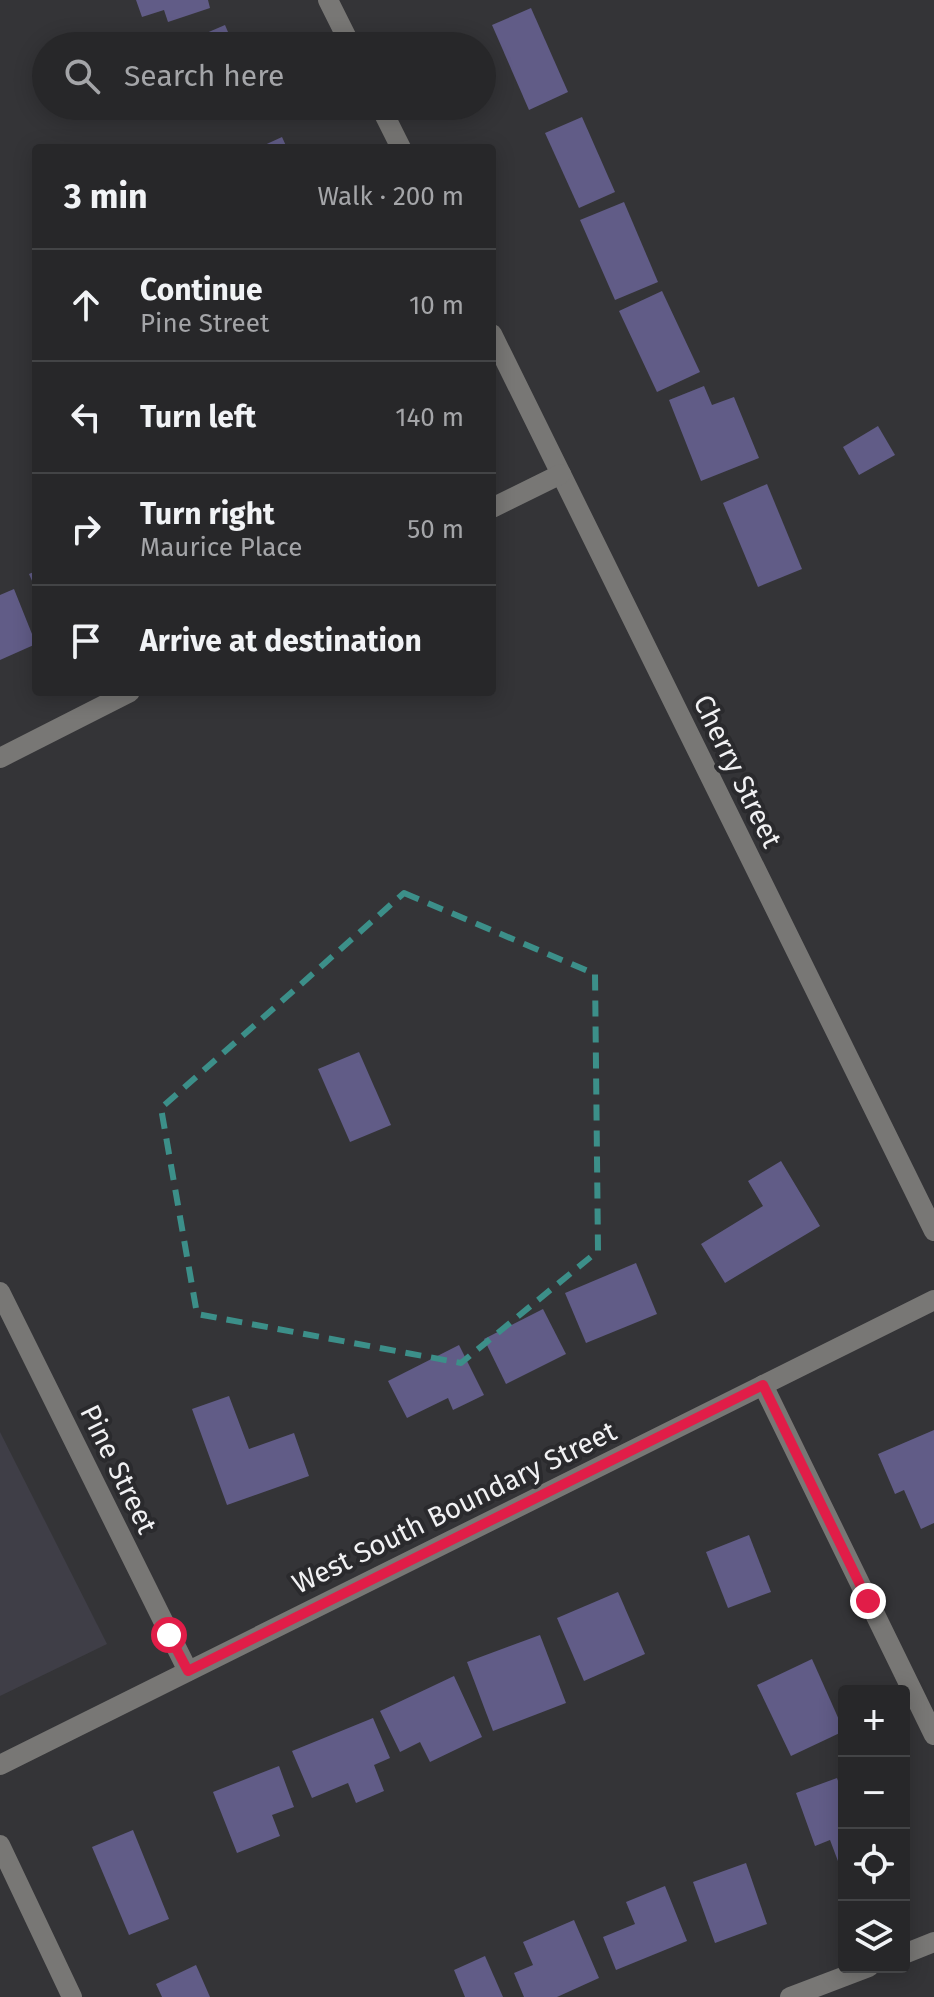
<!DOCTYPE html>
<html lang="en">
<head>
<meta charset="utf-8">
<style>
	:root { --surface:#272729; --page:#333335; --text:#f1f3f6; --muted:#a4a5a8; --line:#434446 }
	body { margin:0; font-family:"Fira Sans",sans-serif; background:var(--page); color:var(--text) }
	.controls { position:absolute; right:24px; bottom:24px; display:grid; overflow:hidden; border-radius:8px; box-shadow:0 4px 20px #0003 }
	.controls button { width:72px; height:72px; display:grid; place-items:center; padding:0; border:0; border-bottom:2px solid var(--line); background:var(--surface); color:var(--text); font:40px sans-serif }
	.stop { position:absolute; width:24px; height:24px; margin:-18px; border:6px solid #e11d48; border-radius:50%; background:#fff }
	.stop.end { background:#e11d48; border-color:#fff; box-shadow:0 2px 8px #0008 }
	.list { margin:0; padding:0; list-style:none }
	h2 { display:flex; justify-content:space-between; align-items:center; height:104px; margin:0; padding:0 32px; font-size:34px }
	h2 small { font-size:26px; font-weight:400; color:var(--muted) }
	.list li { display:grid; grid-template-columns:52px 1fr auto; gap:24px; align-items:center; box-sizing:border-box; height:112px; padding:0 32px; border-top:2px solid var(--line) }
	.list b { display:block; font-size:30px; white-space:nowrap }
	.list p { margin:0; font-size:26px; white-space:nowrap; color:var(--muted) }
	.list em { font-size:26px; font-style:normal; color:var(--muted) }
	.icon { flex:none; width:44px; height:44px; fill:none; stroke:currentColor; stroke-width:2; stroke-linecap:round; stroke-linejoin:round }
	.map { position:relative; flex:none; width:934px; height:1997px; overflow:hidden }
	.search { position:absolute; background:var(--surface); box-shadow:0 4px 20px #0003; left:32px; top:32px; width:464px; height:88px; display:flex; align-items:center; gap:20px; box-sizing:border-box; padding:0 28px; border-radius:44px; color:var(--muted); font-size:30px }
	.panel { position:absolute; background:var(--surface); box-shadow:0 4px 20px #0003; left:32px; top:144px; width:464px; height:552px; border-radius:8px }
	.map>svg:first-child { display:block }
</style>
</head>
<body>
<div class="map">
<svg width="934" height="1997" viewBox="0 0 934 1997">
	<rect width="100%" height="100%" fill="#343437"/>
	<path fill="#3f3e47" d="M0 1432 107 1644 0 1696Z"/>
	<g fill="#615c87">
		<path d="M136 0H208L210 8 168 22 164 10 142 17Z"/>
		<path d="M531 8 568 92 529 110 492 25Z"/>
		<path d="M225 25 234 46H176Z"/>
		<path d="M582 117 615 192 579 208 545 133Z"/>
		<path d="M282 137 287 148H258Z"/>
		<path d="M624 202 658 282 615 300 580 220Z"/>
		<path d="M662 291 700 372 657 392 619 311Z"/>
		<path d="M704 386 712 405 734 397 759 458 701 481 669 400Z"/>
		<path d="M878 426 895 455 859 475 843 447Z"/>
		<path d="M767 484 802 569 758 587 723 503Z"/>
		<path d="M36 571V590L29 574Z"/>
		<path d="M14 589 36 644 0 660V595Z"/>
		<path d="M359 1052 391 1125 350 1142 318 1069Z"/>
		<path d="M781 1161 820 1226 725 1283 701 1244 763 1206 748 1181Z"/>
		<path d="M636 1263 657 1314 586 1343 565 1293Z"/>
		<path d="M543 1309 566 1354 506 1384 484 1339Z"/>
		<path d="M459 1345 484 1395 453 1410 448 1398 407 1418 388 1381Z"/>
		<path d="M229 1396 249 1449 294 1433 309 1476 227 1505 192 1409Z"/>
		<path d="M934 1430V1523L921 1529 904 1490 895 1494 878 1454Z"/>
		<path d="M749 1535 771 1592 728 1608 706 1552Z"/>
		<path d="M618 1592 645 1654 584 1681 557 1618Z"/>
		<path d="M540 1635 566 1703 493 1731 467 1662Z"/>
		<path d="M812 1659 844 1731 791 1756 757 1685Z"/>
		<path d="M454 1676 482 1737 430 1762 420 1742 400 1752 380 1711Z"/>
		<path d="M373 1718 390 1758 374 1765 384 1791 356 1803 348 1783 312 1798 292 1751Z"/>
		<path d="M279 1766 294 1807 272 1815 280 1836 237 1853 213 1792Z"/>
		<path d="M837 1778 844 1798V1877L830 1840 815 1846 796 1793Z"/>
		<path d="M133 1830 169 1919 129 1935 92 1847Z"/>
		<path d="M746 1863 767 1924 715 1943 693 1882Z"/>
		<path d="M665 1886 687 1941 616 1970 603 1937 635 1924 626 1902Z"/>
		<path d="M574 1920 599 1978 557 1997H524L514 1973 533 1965 523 1942Z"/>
		<path d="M485 1956 503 1997H465L454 1970Z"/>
		<path d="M196 1965 210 1997H162L156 1984Z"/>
	</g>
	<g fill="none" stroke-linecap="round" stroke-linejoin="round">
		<g stroke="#787775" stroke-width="20">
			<path d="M328 0 351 46"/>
			<path d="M380 106 401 148"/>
			<path d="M492 334 934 1231"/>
			<path d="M492 508 561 474"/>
			<path d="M0 758 130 692"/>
			<path d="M0 1292 188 1671"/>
			<path d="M763 1385 934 1735"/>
			<path d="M0 1765 934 1300"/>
			<path d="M0 1845 72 1997"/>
			<path d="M904 1954 934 1942"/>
			<path d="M790 1997 869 1967"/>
		</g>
	</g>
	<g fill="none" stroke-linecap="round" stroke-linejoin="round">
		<path stroke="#e11d48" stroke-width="10" d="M169 1635 188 1671 763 1385 868 1601"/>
	</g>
	<path fill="none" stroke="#3c8f89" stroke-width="6" stroke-dasharray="16 10" stroke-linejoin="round" d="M404 893 595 974 598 1251 461 1363 197 1314 161 1108Z"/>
	<g text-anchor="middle" stroke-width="8" stroke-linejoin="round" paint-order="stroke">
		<g font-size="28" fill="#f1f1f3" stroke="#2a2a2d">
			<text transform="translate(738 771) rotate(64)" y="10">Cherry Street</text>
			<text transform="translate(119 1469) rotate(64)" y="10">Pine Street</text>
			<text transform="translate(454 1507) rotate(-26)" y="10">West South Boundary Street</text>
		</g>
	</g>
</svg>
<div class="controls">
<button>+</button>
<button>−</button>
<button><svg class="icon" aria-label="locate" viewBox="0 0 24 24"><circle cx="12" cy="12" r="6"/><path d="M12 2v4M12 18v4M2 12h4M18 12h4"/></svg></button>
<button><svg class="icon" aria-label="layers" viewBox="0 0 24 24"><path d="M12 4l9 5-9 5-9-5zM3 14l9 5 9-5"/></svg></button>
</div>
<div class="stop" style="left:169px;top:1635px"></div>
<div class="stop end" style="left:868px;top:1601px"></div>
<div class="search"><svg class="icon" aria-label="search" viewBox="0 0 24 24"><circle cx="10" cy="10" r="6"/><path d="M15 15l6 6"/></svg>Search here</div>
<section class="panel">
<h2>3 min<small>Walk · 200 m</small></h2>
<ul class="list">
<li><svg class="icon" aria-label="ahead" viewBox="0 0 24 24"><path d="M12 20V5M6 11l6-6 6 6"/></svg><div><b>Continue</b><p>Pine Street</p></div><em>10 m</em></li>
<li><svg class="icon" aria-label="left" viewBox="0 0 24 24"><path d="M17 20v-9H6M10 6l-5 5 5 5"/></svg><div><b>Turn left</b></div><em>140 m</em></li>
<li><svg class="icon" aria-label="right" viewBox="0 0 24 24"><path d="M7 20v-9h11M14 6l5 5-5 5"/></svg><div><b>Turn right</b><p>Maurice Place</p></div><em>50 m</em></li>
<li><svg class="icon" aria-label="arrive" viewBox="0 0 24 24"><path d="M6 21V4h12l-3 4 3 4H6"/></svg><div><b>Arrive at destination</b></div></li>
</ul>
</section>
</div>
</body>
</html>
